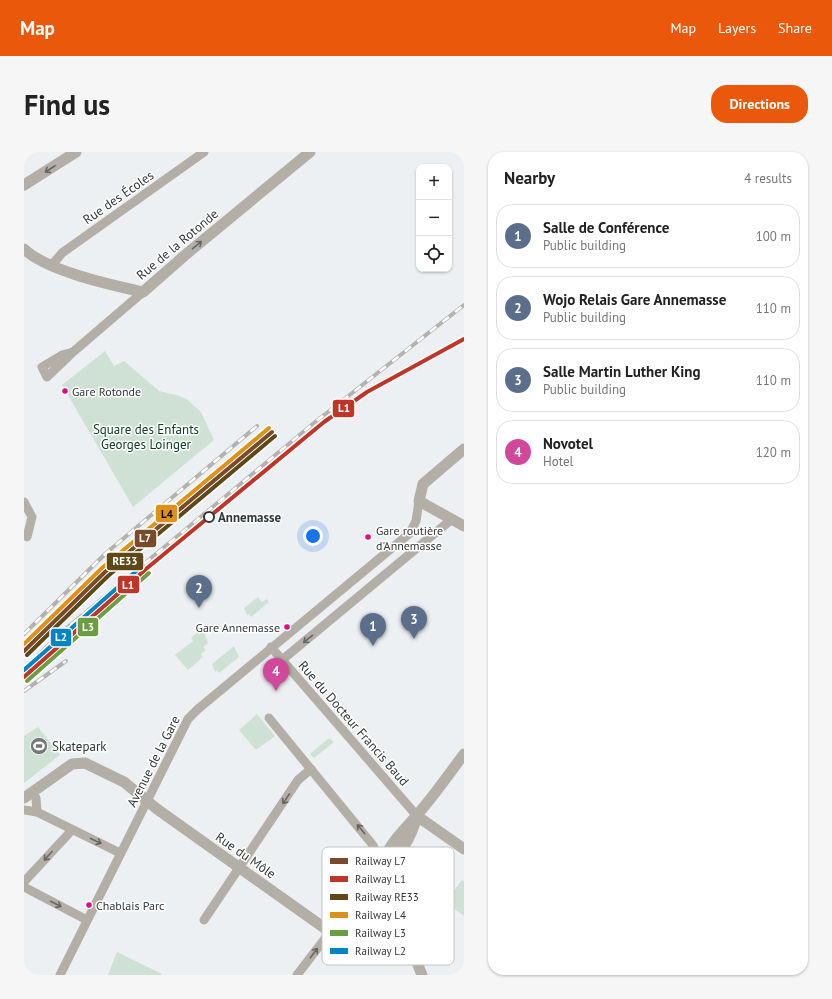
<!DOCTYPE html>
<html lang="en">
<head>
<meta charset="utf-8">
<style>
	:root { --surface:#fff; --page:#f6f6f6; --text:#222; --muted:#767676; --line:#e0e0e0; --accent:#ea580c }
	body { margin:0; font-family:"PT Sans",sans-serif; background:var(--page); color:var(--text) }
	.controls { position:absolute; right:12px; top:12px; display:grid; overflow:hidden; border-radius:8px; box-shadow:0 1px 3px #0004 }
	.controls button { width:36px; height:36px; display:grid; place-items:center; padding:0; border:0; border-bottom:1px solid var(--line); background:var(--surface); color:var(--text); font:20px sans-serif }
	.you { position:absolute; left:289px; top:384px; width:14px; height:14px; margin:-10px; border:3px solid #fff; border-radius:50%; background:#1a73e8; box-shadow:0 0 0 6px #1a73e833 }
	.badge { display:grid; place-items:center; width:26px; height:26px; border-radius:50%; background:var(--accent); color:#fff; font-size:13px; font-weight:700 }
	.pin { position:absolute; translate:-50% -33px; filter:drop-shadow(0 1px 2px #0008) }
	.pin::after { content:''; position:absolute; top:21px; width:14px; height:12px; background:inherit; clip-path:polygon(0 0,100% 0,50% 100%) }
	.list { margin:0; padding:0; list-style:none }
	h2 { display:flex; justify-content:space-between; align-items:center; height:52px; margin:0; padding:0 16px; font-size:17px }
	h2 small { font-size:13px; font-weight:400; color:var(--muted) }
	.list li { display:grid; grid-template-columns:26px 1fr auto; gap:12px; align-items:center; box-sizing:border-box; height:64px; margin:0 8px 8px; padding:0 8px; border:1px solid var(--line); border-radius:16px }
	.list b { display:block; font-size:15px; white-space:nowrap }
	.list p { margin:0; font-size:13px; white-space:nowrap; color:var(--muted) }
	.list em { font-size:13px; font-style:normal; color:var(--muted) }
	.icon { flex:none; width:22px; height:22px; fill:none; stroke:currentColor; stroke-width:2; stroke-linecap:round; stroke-linejoin:round }
	.map { position:relative; flex:none; width:440px; height:823px; overflow:hidden; border-radius:16px }
	header { display:flex; align-items:center; gap:24px; box-sizing:border-box; height:56px; padding:0 20px; background:var(--accent); color:#fff }
	header strong { font-size:19px }
	nav { display:flex; gap:22px; margin-inline-start:auto; font-size:14px }
	.intro { display:flex; align-items:center; justify-content:space-between; box-sizing:border-box; height:96px; padding:0 24px }
	h1 { margin:0; font-size:28px }
	.button { padding:10px 18px; border-radius:16px; background:var(--accent); color:#fff; font-size:14px; font-weight:700 }
	main { display:flex; gap:24px; padding:0 24px }
	aside { flex:1; background:var(--surface); border-radius:16px; box-shadow:0 1px 3px #0004 }
	.map>svg:first-child { display:block }
</style>
</head>
<body>
<header>
<strong>Map</strong>
<nav><a>Map</a><a>Layers</a><a>Share</a></nav>
</header>
<div class="intro"><h1>Find us</h1><a class="button">Directions</a></div>
<main>
<div class="map">
<svg width="440" height="823" viewBox="0 0 440 823">
	<rect width="100%" height="100%" fill="#edf0f2"/>
	<g fill="#cfe0d4">
		<path d="M81 199 90 214 100 209 135 239 152 243 163 247 170 254 177 260 190 288 109 355 38 233Z"/>
		<path d="M234 445 238 450 243 447 245 450 227 465 225 462 223 463 220 456Z"/>
		<path d="M183 472 185 475 180 480 184 491 179 495 182 498 177 502 179 505 164 518 151 503 169 489 167 486Z"/>
		<path d="M210 494 215 505 195 521 193 518 191 520 188 512Z"/>
		<path d="M233 562 251 584 232 598 215 578Z"/>
		<path d="M14 575 36 603 0 631V584Z"/>
		<path d="M305 586 310 590 290 606 286 602Z"/>
		<path d="M438 728 440 729V764L421 750Z"/>
		<path d="M93 800 138 822 137 823H84Z"/>
	</g>
	<g fill="none" stroke-linecap="round" stroke-linejoin="round">
		<g stroke="#b4afa6" stroke-width="9">
			<path d="M27 114 38 101 180 0"/>
			<path d="M49 200 38 203 18 215 23 225 49 200 119 140"/>
			<path d="M0 350 8 365 3 385"/>
			<path d="M247 495 393 664"/>
			<path d="M258 508 428 367"/>
			<path d="M245 566 348 692 358 710"/>
			<path d="M12 646 13 660"/>
			<path d="M0 658 13 660 96 701"/>
			<path d="M0 730 48 678"/>
			<path d="M0 735 63 768"/>
			<path d="M180 768 274 628 287 617"/>
			<path d="M36 823 164 567 174 557 386 381 392 369 395 349"/>
			<path d="M273 823 306 780"/>
		</g>
		<g stroke="#b4afa6" stroke-width="11">
			<path d="M0 33 52 0"/>
			<path d="M0 97C23 119 87 133 119 140L160 104 286 0"/>
			<path d="M440 297 399 332 395 349 440 374"/>
			<path d="M0 646 48 612 61 611 100 630 133 657 306 780 358 710C366 691 380 678 393 663 410 644 425 622 440 602"/>
			<path d="M393 664 440 697"/>
			<path d="M358 710 366 743 398 823"/>
			<path d="M358 710C380 700 387 686 393 664"/>
		</g>
		<defs>
			<g id="rail">
				<path d="M0 482 81 402 233 274"/>
				<path d="M0 517 38 480 290 271 440 153"/>
				<path d="M0 539 42 509"/>
			</g>
		</defs>
		<use href="#rail" stroke="#b3b2ae" stroke-width="4"/>
		<use href="#rail" stroke="#fff" stroke-width="2.5" stroke-dasharray="8" stroke-linecap="butt"/>
		<defs>
			<path id="rail-1" d="M0 499 81 420 248 280"/>
			<path id="rail-2" d="M0 525 122 417 300 270 343 240 440 187"/>
			<path id="rail-3" d="M3 503 84 424 251 284"/>
			<path id="rail-4" d="M0 492 78 416 245 276"/>
			<path id="rail-5" d="M3 529 125 421"/>
			<path id="rail-6" d="M0 518 119 413"/>
		</defs>
		<use href="#rail-1" stroke="#fff" stroke-width="7"/>
		<use href="#rail-2" stroke="#fff" stroke-width="7"/>
		<use href="#rail-3" stroke="#fff" stroke-width="7"/>
		<use href="#rail-4" stroke="#fff" stroke-width="7"/>
		<use href="#rail-5" stroke="#fff" stroke-width="7"/>
		<use href="#rail-6" stroke="#fff" stroke-width="7"/>
		<use href="#rail-1" stroke="#7a4b2a" stroke-width="4"/>
		<use href="#rail-2" stroke="#bf3527" stroke-width="4"/>
		<use href="#rail-3" stroke="#5f4817" stroke-width="4"/>
		<use href="#rail-4" stroke="#dc911b" stroke-width="4"/>
		<use href="#rail-5" stroke="#6c9d40" stroke-width="4"/>
		<use href="#rail-6" stroke="#0085c4" stroke-width="4"/>
	</g>
	<defs><path id="oneway-shaft" d="M-6 0H5M1.5-3L5.5 0L1.5 3" fill="none" stroke-width="1.6" stroke-linecap="round" stroke-linejoin="round"/></defs>
	<g stroke="#676663">
		<use href="#oneway-shaft" transform="translate(26 17) rotate(147)"/>
		<use href="#oneway-shaft" transform="translate(173 93) rotate(-39)"/>
		<use href="#oneway-shaft" transform="translate(284 487) rotate(141)"/>
		<use href="#oneway-shaft" transform="translate(262 647) rotate(124)"/>
		<use href="#oneway-shaft" transform="translate(337 677) rotate(-129)"/>
		<use href="#oneway-shaft" transform="translate(72 689) rotate(25)"/>
		<use href="#oneway-shaft" transform="translate(24 704) rotate(132)"/>
		<use href="#oneway-shaft" transform="translate(32 752) rotate(27)"/>
		<use href="#oneway-shaft" transform="translate(290 801) rotate(-53)"/>
	</g>
	<defs>
		<symbol id="stadium-disc" viewBox="-11 -11 22 22"><circle r="9.5" fill="#747678" stroke="#fff"/><path d="M0-5a6.5 5 0 1 0 0 10a6.5 5 0 1 0 0-10ZM-3.5-1.8h7v3.6h-7Z" fill="#fff"/></symbol>
	</defs>
	<g fill-rule="evenodd">
		<use href="#stadium-disc" x="5" y="584" width="20" height="20"/>
	</g>
	<g fill="#e5007d" stroke="#fff" stroke-width="1.5">
		<circle cx="41" cy="239" r="3.5"/>
		<circle cx="344" cy="385" r="3.5"/>
		<circle cx="263" cy="475" r="3.5"/>
		<circle cx="65" cy="753" r="3.5"/>
	</g>
	<circle fill="#fff" stroke="#333537" stroke-width="2" cx="185" cy="365" r="5"/>
	<g text-anchor="middle" stroke-width="3" stroke-linejoin="round" paint-order="stroke">
		<g font-size="12" fill="#333537" stroke="#fff" text-anchor="start">
			<text x="48" y="244">Gare Rotonde</text>
			<text x="352" y="383">Gare routière<tspan x="352" dy="15">d'Annemasse</tspan></text>
			<text x="256" y="480" text-anchor="end">Gare Annemasse</text>
			<text x="72" y="758">Chablais Parc</text>
		</g>
		<g font-size="13" fill="#333537" stroke="#fff">
			<text transform="translate(94 45) rotate(-35)" y="5">Rue des Écoles</text>
			<text transform="translate(153 92) rotate(-40)" y="5">Rue de la Rotonde</text>
			<text transform="translate(330 571) rotate(49)" y="5">Rue du Docteur Francis Baud</text>
			<text transform="translate(129 609) rotate(-63)" y="5">Avenue de la Gare</text>
			<text transform="translate(222 703) rotate(35)" y="5">Rue du Môle</text>
		</g>
		<g font-size="13" fill="#0d401f" stroke="#fff">
			<text x="122" y="282">Square des Enfants<tspan x="122" dy="15">Georges Loinger</tspan></text>
		</g>
		<g font-size="13" font-weight="bold" fill="#333537" stroke="#fff" text-anchor="start">
			<text x="194" y="370">Annemasse</text>
		</g>
		<g font-size="13" fill="#333537" stroke="#fff" text-anchor="start">
			<text x="28" y="599">Skatepark</text>
		</g>
	</g>
	<rect x="298" y="695" width="132" height="118" rx="6" fill="#fff" stroke="#c2c2c3" stroke-width="1"/>
	<rect x="306" y="706" width="18" height="6" fill="#7a4b2a"/>
	<rect x="306" y="724" width="18" height="6" fill="#bf3527"/>
	<rect x="306" y="742" width="18" height="6" fill="#5f4817"/>
	<rect x="306" y="760" width="18" height="6" fill="#dc911b"/>
	<rect x="306" y="778" width="18" height="6" fill="#6c9d40"/>
	<rect x="306" y="796" width="18" height="6" fill="#0085c4"/>
	<g font-size="11" fill="#333537">
		<text x="331" y="713">Railway L7</text>
		<text x="331" y="731">Railway L1</text>
		<text x="331" y="749">Railway RE33</text>
		<text x="331" y="767">Railway L4</text>
		<text x="331" y="785">Railway L3</text>
		<text x="331" y="803">Railway L2</text>
	</g>
	<g stroke="#fff" stroke-width="1.5">
		<rect x="308" y="247" width="23" height="19" rx="4" fill="#bf3527"/>
		<rect x="131" y="352" width="23" height="19" rx="4" fill="#dc911b"/>
		<rect x="110" y="377" width="23" height="19" rx="4" fill="#7a4b2a"/>
		<rect x="82" y="400" width="38" height="19" rx="4" fill="#5f4817"/>
		<rect x="93" y="423" width="23" height="19" rx="4" fill="#bf3527"/>
		<rect x="53" y="465" width="22" height="20" rx="4" fill="#6c9d40"/>
		<rect x="26" y="476" width="22" height="19" rx="4" fill="#0085c4"/>
	</g>
	<g font-size="11" text-anchor="middle" font-weight="bold" fill="#fff">
		<text x="320" y="260">L1</text>
		<text x="121" y="390">L7</text>
		<text x="101" y="413">RE33</text>
		<text x="104" y="437">L1</text>
		<text x="64" y="479">L3</text>
		<text x="37" y="489">L2</text>
	</g>
	<g font-size="11" text-anchor="middle" font-weight="bold" fill="#111">
		<text x="143" y="366">L4</text>
	</g>
</svg>
<div class="controls">
<button>+</button>
<button>−</button>
<button><svg class="icon" aria-label="locate" viewBox="0 0 24 24"><circle cx="12" cy="12" r="6"/><path d="M12 2v4M12 18v4M2 12h4M18 12h4"/></svg></button>
</div>
<div class="you"></div>
<div class="pin badge" style="left:349px;top:494px;background:#5c6f8a">1</div>
<div class="pin badge" style="left:175px;top:456px;background:#5c6f8a">2</div>
<div class="pin badge" style="left:390px;top:487px;background:#5c6f8a">3</div>
<div class="pin badge" style="left:252px;top:539px;background:#d1479c">4</div>
</div>
<aside>
<h2>Nearby<small>4 results</small></h2>
<ul class="list">
<li><span class="badge" style="background:#5c6f8a">1</span><div><b>Salle de Conférence</b><p>Public building</p></div><em>100 m</em></li>
<li><span class="badge" style="background:#5c6f8a">2</span><div><b>Wojo Relais Gare Annemasse</b><p>Public building</p></div><em>110 m</em></li>
<li><span class="badge" style="background:#5c6f8a">3</span><div><b>Salle Martin Luther King</b><p>Public building</p></div><em>110 m</em></li>
<li><span class="badge" style="background:#d1479c">4</span><div><b>Novotel</b><p>Hotel</p></div><em>120 m</em></li>
</ul>
</aside>
</main>
</body>
</html>
